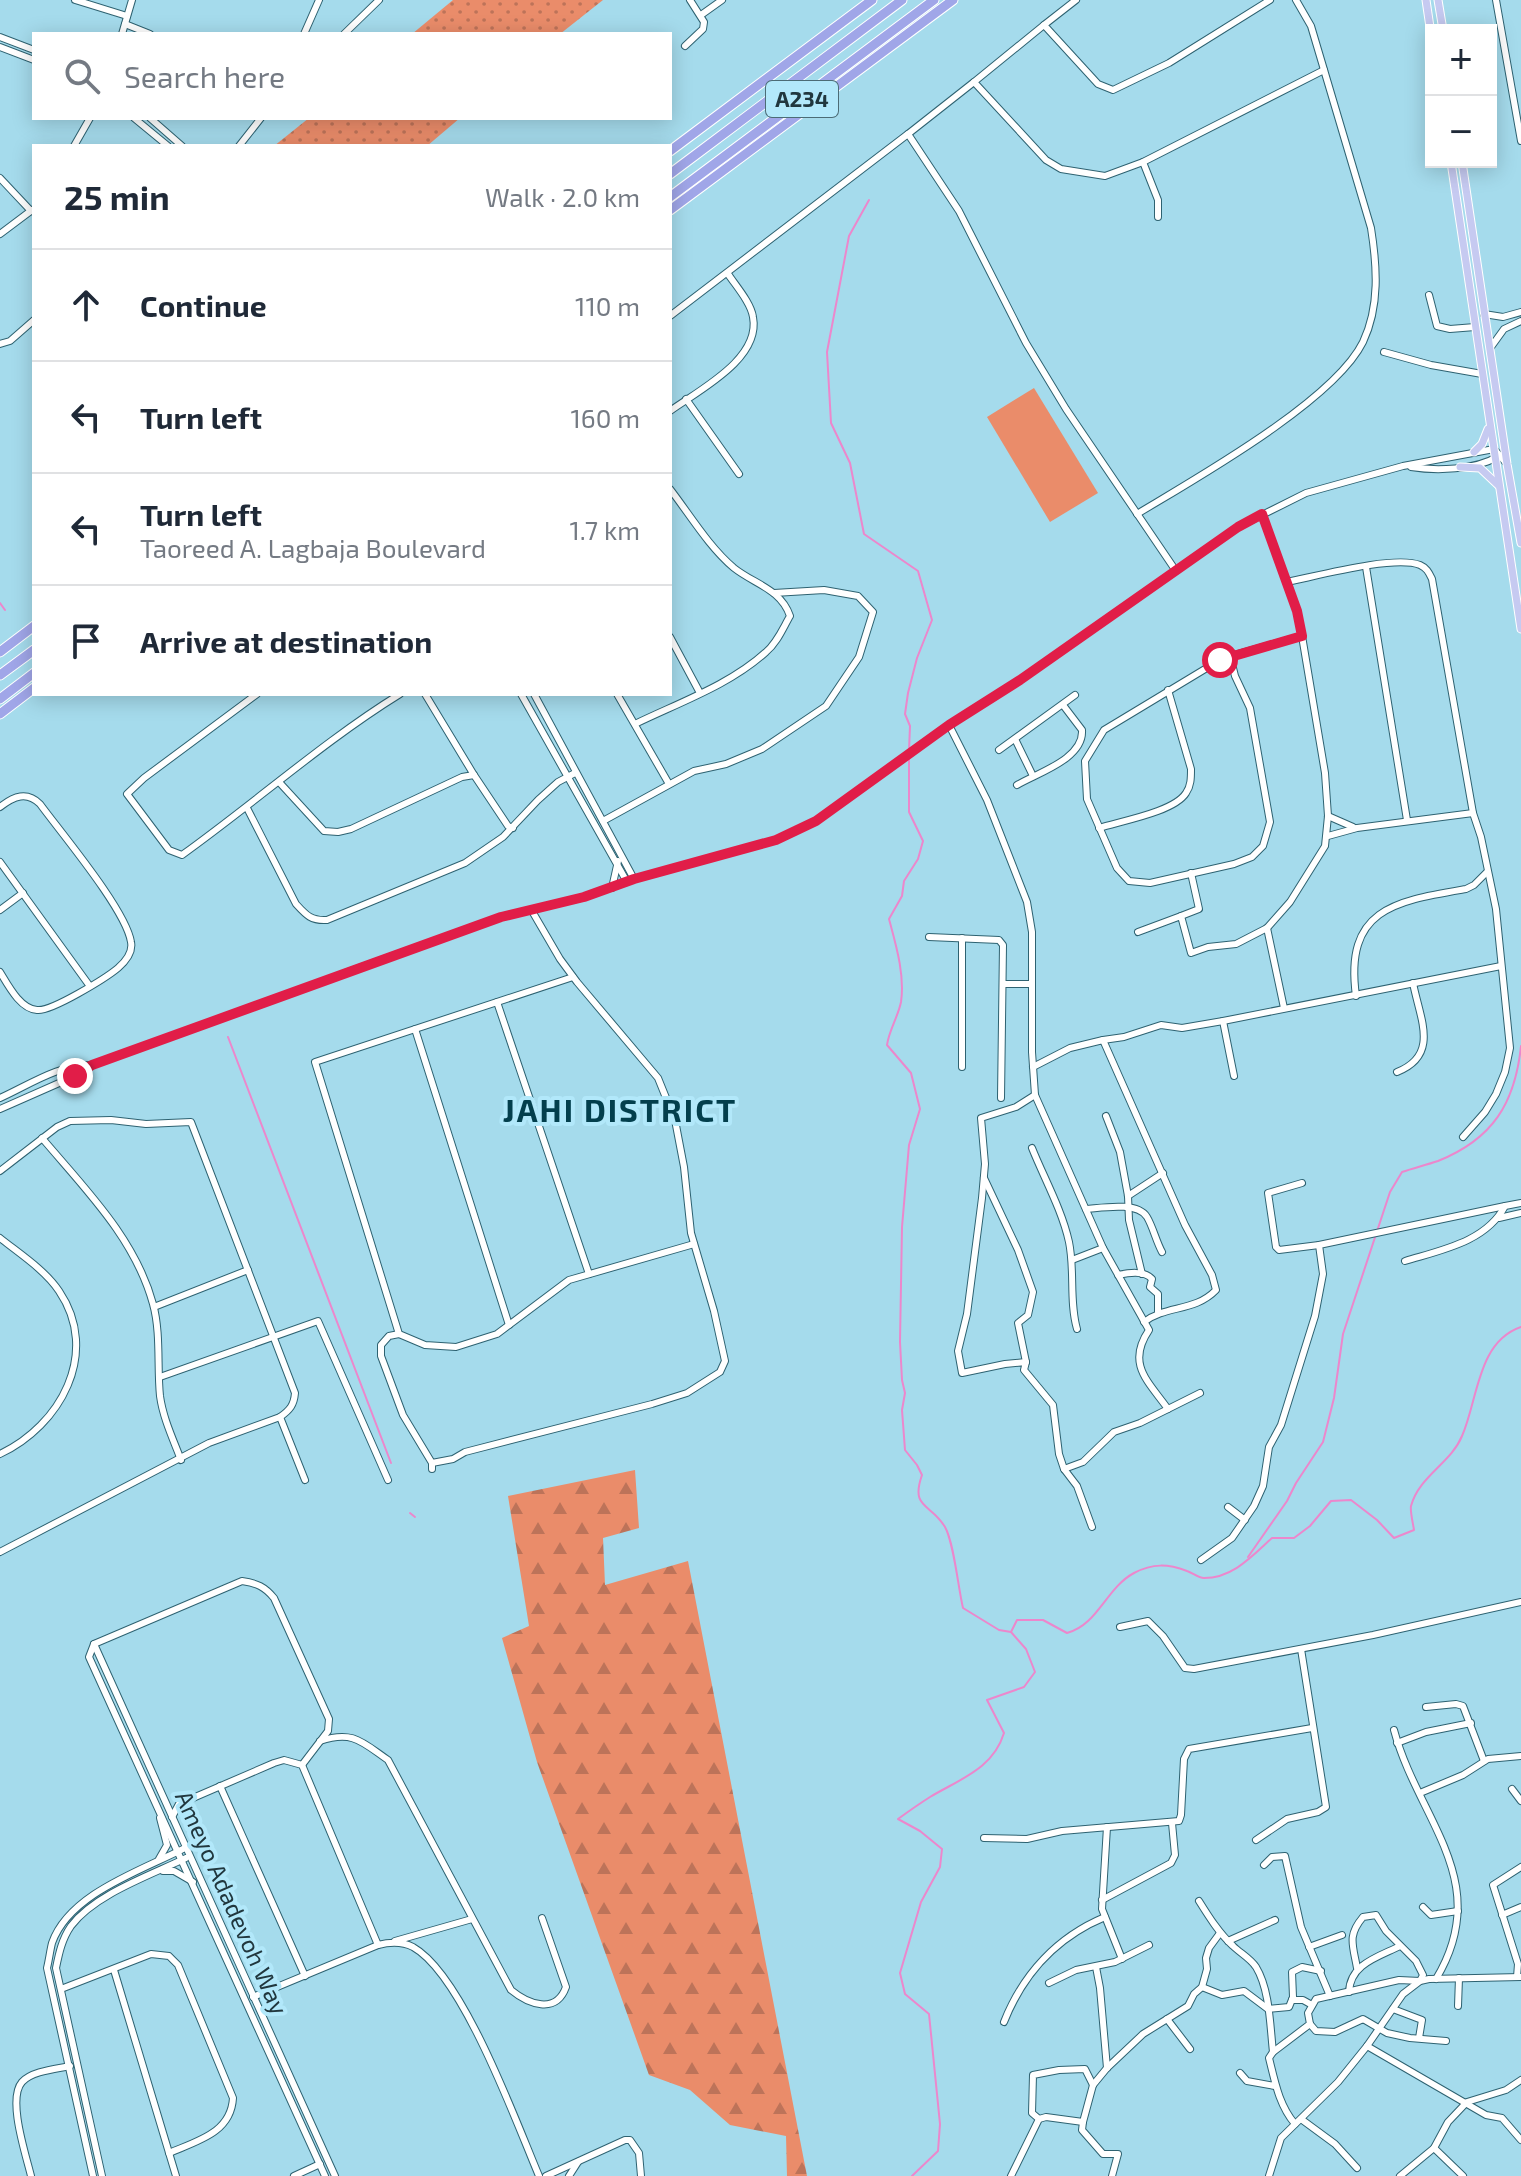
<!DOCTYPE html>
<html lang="en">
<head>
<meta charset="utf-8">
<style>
	:root { --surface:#fff; --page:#f2f2f3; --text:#1f2937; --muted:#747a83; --line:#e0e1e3 }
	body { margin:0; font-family:"Exo 2",sans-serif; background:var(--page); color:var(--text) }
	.controls { position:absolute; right:24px; top:24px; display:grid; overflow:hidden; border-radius:0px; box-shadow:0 4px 20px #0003 }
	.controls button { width:72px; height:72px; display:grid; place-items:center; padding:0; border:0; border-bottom:2px solid var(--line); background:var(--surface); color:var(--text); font:40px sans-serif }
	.stop { position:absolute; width:24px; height:24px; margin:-18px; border:6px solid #e11d48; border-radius:50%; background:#fff }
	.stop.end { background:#e11d48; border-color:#fff; box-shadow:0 2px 8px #0008 }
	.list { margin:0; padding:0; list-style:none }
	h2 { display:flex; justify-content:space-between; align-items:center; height:104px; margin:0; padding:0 32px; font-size:34px }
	h2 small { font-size:26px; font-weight:400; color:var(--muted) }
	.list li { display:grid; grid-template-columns:52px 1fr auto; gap:24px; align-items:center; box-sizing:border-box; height:112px; padding:0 32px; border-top:2px solid var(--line) }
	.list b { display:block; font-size:30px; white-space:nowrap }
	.list p { margin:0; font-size:26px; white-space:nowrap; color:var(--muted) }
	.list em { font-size:26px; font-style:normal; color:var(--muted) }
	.icon { flex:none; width:44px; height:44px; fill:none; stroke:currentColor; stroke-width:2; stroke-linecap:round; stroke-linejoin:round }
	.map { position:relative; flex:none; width:1521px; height:2176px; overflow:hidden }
	.search { position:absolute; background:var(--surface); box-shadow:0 4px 20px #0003; left:32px; top:32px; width:640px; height:88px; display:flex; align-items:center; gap:20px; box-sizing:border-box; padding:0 28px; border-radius:0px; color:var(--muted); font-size:30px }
	.panel { position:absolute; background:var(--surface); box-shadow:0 4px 20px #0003; left:32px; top:144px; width:640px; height:552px; border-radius:0px }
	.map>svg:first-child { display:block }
</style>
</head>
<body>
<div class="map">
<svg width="1521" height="2176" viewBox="0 0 1521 2176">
	<defs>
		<pattern id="grass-dots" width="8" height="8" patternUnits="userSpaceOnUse" patternTransform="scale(2)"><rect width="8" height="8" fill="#ea8c6a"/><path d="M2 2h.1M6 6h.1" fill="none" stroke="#bd7359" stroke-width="1.8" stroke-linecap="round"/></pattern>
		<pattern id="forest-firs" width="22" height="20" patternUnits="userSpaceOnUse" patternTransform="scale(2)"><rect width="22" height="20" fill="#ea8c6a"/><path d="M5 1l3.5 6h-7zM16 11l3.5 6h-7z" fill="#bd7359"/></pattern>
	</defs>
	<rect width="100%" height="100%" fill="#a5dbec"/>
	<g fill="url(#grass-dots)">
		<path d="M453 0H603L560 34H412Z"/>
		<path d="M309 118H460L427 146H274Z"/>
	</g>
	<path fill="url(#forest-firs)" d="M635 1470 639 1528 603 1538 605 1585 688 1561 807 2176H787L786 2136 730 2125 690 2090 649 2075 537 1762 502 1638 529 1626 508 1496Z"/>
	<path fill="#ea8c6a" d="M1034 388 1098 493 1050 522 987 417Z"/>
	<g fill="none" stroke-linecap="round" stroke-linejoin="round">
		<g stroke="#ec87cc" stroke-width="2">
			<path d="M869 200 849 236 827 352 831 423 850 463 864 534 918 571 932 620 917 658 908 693 905 714 910 726 909 750"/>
			<path d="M0 603 5 610"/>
			<path d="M909 757V812L923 841 918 859 904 881 902 896 889 919C896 945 905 975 901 1002 898 1017 889 1030 887 1045L911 1073 920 1109 909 1145 902 1227 900 1342 902 1380 905 1393 902 1410 905 1450 917 1465 922 1475C910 1509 931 1503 945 1527 954 1543 958 1587 963 1608L999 1630 1011 1632"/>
			<path d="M228 1037 391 1463"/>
			<path d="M410 1513 415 1517"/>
			<path d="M1248 1557 1287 1501 1296 1483 1323 1442 1334 1398 1343 1334 1390 1192 1402 1172C1414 1168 1426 1165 1438 1161 1493 1139 1515 1103 1521 1046"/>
			<path d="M912 2176 938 2151 940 2124 929 2014 905 1994 900 1973 921 1902 940 1867 942 1849 920 1831 898 1819C909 1811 919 1804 930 1797 960 1779 993 1769 1004 1733L987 1700 1024 1687 1035 1672 1026 1649 1011 1632 1017 1620H1043L1067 1633C1098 1625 1106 1588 1134 1573 1153 1563 1168 1564 1187 1571 1193 1573 1198 1578 1204 1578 1233 1578 1252 1556 1272 1538H1294L1310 1526 1331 1501 1351 1500 1377 1520 1394 1538 1414 1530C1413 1523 1410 1512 1411 1506 1419 1476 1451 1463 1462 1436 1478 1400 1477 1342 1521 1327"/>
		</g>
		<defs>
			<g id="minor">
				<path d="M75 0 127 16"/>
				<path d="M1076 0 1044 25 1098 84 1113 90 1169 63 1270 0"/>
				<path d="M1496 0 1521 141"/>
				<path d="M701 15 722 0"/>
				<path d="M125 24 150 34"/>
				<path d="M1044 25 974 82 1046 160 1061 169 1105 176 1143 162 1324 70"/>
				<path d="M122 34 132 0"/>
				<path d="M304 34 319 0"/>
				<path d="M344 34 379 0"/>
				<path d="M0 37 34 50"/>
				<path d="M685 46 703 29 704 22 690 0"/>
				<path d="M0 47 34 60"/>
				<path d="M974 82 908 134 959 211 1026 343 1066 409 1176 571"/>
				<path d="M134 118 168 146"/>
				<path d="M150 118 182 146"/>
				<path d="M74 146 90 118"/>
				<path d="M239 146 261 118"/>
				<path d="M1143 162 1158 200V217"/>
				<path d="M0 178 31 211"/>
				<path d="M0 234 32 210"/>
				<path d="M1429 295 1437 326 1450 329 1475 327"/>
				<path d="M1484 314 1503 317 1521 312"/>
				<path d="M670 316 908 134"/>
				<path d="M0 344 10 341 34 320"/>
				<path d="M1491 347 1504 329 1521 321"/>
				<path d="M1384 352 1431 365 1482 374"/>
				<path d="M686 399 739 474"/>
				<path d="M670 411C699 390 761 359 753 317 751 303 736 286 728 274"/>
				<path d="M1411 467C1436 471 1475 470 1497 457"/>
				<path d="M1137 514C1195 479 1334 401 1363 342 1380 306 1377 266 1371 228L1311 26 1296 0"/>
				<path d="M1366 567 1407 820"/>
				<path d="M1287 582C1317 576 1394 555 1420 565 1427 568 1429 573 1432 579L1473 813 1481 837 1496 909 1510 1048 1505 1072 1496 1094 1485 1112 1463 1137"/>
				<path d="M670 637 700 693"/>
				<path d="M1230 656 1235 676 1250 708 1270 822 1263 846 1252 857 1234 864 1150 883 1129 881 1117 868 1087 799 1085 761 1104 730 1220 660 1230 656 1302 636 1297 611 1262 514"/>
				<path d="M257 694 144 778 127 794 169 850 182 855C256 802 324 741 400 694"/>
				<path d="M425 694 474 775 508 826 513 828"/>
				<path d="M521 694 627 882"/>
				<path d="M534 694 634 879"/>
				<path d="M617 694 669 784"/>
				<path d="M635 724C678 703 730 685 766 652 777 643 783 628 790 616 781 589 754 584 734 568 709 547 690 515 670 489"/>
				<path d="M949 725 987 800 1027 902 1032 932V1052L1035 1095 1103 1248 1149 1330C1126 1364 1148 1381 1168 1409"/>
				<path d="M1015 739 1033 776"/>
				<path d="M999 750 1075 695"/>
				<path d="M279 782 324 831 338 832 351 829 462 777 474 775"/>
				<path d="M1017 785C1037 773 1084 759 1082 730L1063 705"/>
				<path d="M0 807C14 796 27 791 40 804 62 834 126 910 131 942 133 952 126 961 118 968 106 978 51 1012 37 1010 20 1009 8 985 0 972"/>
				<path d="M247 808 296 904C306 915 311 921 327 920L465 863 503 837 538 800 558 782 575 773"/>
				<path d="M1328 816 1353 827"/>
				<path d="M603 821 694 771 726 764 762 749 826 706 859 657 873 612 858 596 824 590 774 593"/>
				<path d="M1099 828C1121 821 1174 812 1186 793 1191 786 1191 778 1191 769L1168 690"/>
				<path d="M1328 836 1357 828 1473 813"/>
				<path d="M0 862 89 985"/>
				<path d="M612 888 618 861"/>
				<path d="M0 910 23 893"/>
				<path d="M1181 916 1199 909 1191 873"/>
				<path d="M1267 928 1284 1008"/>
				<path d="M1138 932 1181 916 1191 953 1208 947 1236 944 1267 928 1290 902 1325 846 1328 816 1325 773 1302 636"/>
				<path d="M929 937 999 940 1003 945 1001 1098"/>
				<path d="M962 938V1067"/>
				<path d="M345 973 501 917 584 897 634 879 776 840 816 821 949 725 1020 680 1238 527 1306 493 1403 466 1494 449 1507 464"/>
				<path d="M573 977 315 1062 399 1334 425 1345 456 1347 497 1334 569 1280 694 1244"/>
				<path d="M1004 984H1032"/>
				<path d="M1356 996C1344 908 1396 901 1466 889L1474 885 1487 872"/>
				<path d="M497 1002 589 1274"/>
				<path d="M1223 1021 1234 1076"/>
				<path d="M415 1029 509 1325"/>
				<path d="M1103 1040 1124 1037 1161 1025 1182 1028 1223 1021 1501 966"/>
				<path d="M1033 1067 1070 1048 1103 1040 1185 1225 1212 1275 1216 1290C1195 1312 1166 1305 1144 1322"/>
				<path d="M1397 1072C1440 1055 1420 1019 1413 983"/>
				<path d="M1035 1095 1016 1107 981 1118 985 1164 982 1198 967 1314 958 1351 962 1373 1005 1364 1026 1362 1024 1370 1053 1405 1059 1454 1064 1469 1077 1486 1092 1527"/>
				<path d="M0 1098C29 1085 59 1064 92 1065"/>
				<path d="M0 1109 75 1076 92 1065 349 972"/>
				<path d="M1106 1116 1120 1152 1128 1196 1129 1220 1142 1274"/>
				<path d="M42 1138C85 1189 135 1238 153 1304 161 1333 157 1366 160 1396 163 1418 173 1439 181 1460"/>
				<path d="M1032 1148C1044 1178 1062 1210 1069 1242 1075 1271 1069 1301 1077 1329"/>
				<path d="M0 1171 57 1127 70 1121 111 1120 146 1124 191 1122 295 1393C294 1405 290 1410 280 1417L209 1443 0 1552"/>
				<path d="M984 1178 1018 1250 1033 1292 1028 1315 1018 1323 1026 1362"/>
				<path d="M1302 1183 1268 1193 1276 1247 1279 1250 1319 1245"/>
				<path d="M1128 1196 1163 1173"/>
				<path d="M1086 1209C1101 1208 1137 1201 1147 1217 1153 1227 1156 1241 1162 1252"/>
				<path d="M1499 1218 1521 1213"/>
				<path d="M0 1238C20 1254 45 1270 59 1291 101 1353 60 1426 0 1454"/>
				<path d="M1072 1260 1103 1248"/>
				<path d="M1405 1261C1441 1250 1486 1242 1505 1206L1521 1203"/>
				<path d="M1118 1275C1128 1273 1144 1270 1152 1279L1150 1287 1158 1294V1312"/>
				<path d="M154 1307 248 1270"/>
				<path d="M399 1334 389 1336 381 1345V1356L403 1415 432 1463V1469"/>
				<path d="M160 1377 318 1321 388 1480"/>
				<path d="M280 1417 305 1480"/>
				<path d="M432 1463 453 1459 465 1452 652 1404 687 1393 720 1372 725 1361 714 1311 691 1233 684 1167 675 1120 658 1078 577 982 560 959 532 911"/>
				<path d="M1064 1469 1083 1462 1114 1432 1140 1423 1200 1393"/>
				<path d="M1228 1507 1245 1520"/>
				<path d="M1201 1560 1232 1538 1254 1506 1263 1486 1269 1447 1281 1425 1315 1316 1323 1274 1319 1245 1505 1206"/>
				<path d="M1120 1627 1148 1621 1163 1636 1185 1668 1194 1669 1373 1635 1521 1602"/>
				<path d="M94 1644 335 2176"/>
				<path d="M1426 1707 1456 1704 1463 1706 1484 1761"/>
				<path d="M1394 1730C1418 1820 1495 1881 1436 1979"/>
				<path d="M320 1741C353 1730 362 1742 388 1760L511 1990C528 2004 556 2015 566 1987L542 1918"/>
				<path d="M1397 1743 1426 1732 1471 1723"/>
				<path d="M302 1765 328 1731 329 1719 274 1598C265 1587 257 1583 242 1581L94 1644 89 1657 325 2176"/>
				<path d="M220 1786 305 1976"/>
				<path d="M1512 1789 1521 1801"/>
				<path d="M1420 1793 1463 1775 1488 1759 1521 1756"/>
				<path d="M172 1817 179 1804 274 1763 284 1760 302 1765 378 1945"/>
				<path d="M1107 1827 1102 1909 1122 1959"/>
				<path d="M984 1838 1027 1839 1062 1831 1179 1821 1181 1815 1184 1759 1189 1749 1312 1728"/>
				<path d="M1256 1840 1287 1819 1318 1812 1326 1807 1301 1649"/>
				<path d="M159 1859 167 1845 160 1818"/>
				<path d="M1264 1865 1272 1857 1285 1856 1301 1927 1330 1996"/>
				<path d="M163 1871H174L193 1882"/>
				<path d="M1102 1900 1171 1863 1175 1855 1172 1823"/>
				<path d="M1199 1901C1209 1917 1219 1933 1233 1946 1240 1953 1250 1958 1256 1967 1270 1990 1270 2026 1273 2052L1269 2058C1275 2082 1279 2105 1295 2124"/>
				<path d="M1423 1907 1431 1915 1458 1911"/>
				<path d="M1502 1915 1521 1907"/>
				<path d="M395 1941 472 1919"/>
				<path d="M1228 1941 1275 1920"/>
				<path d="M1309 1947 1342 1935"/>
				<path d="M1096 1967 1100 1988 1107 2068"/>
				<path d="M114 1970 176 2176"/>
				<path d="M1517 1977 1518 1964 1493 1885 1521 1867"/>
				<path d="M1049 1983 1076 1970 1115 1962 1149 1945"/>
				<path d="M1202 1987 1222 1995 1244 1991 1268 2009 1289 2007 1293 1997 1292 1972 1302 1967 1321 1971"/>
				<path d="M61 1989 151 1954 169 1956 178 1965 233 2098C231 2133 197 2141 169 2153"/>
				<path d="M1349 1992C1350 1964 1378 1957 1400 1946"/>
				<path d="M253 1997 378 1945C390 1942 401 1941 413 1947 463 1975 516 2122 539 2176"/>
				<path d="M1292 2000H1303L1312 2005"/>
				<path d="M1458 2006 1459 1978"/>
				<path d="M1393 2009 1422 2020 1419 2038"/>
				<path d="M1167 2019 1190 2049"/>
				<path d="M1004 2022C1023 1974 1057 1937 1105 1917"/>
				<path d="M1310 2024 1316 2031 1335 2032 1363 2019 1387 2033 1410 2038 1446 2041"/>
				<path d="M1367 2046 1486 2115 1502 2118 1521 2140"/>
				<path d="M1273 2052 1310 2024 1308 2013 1316 1999 1399 1980 1420 1981 1423 1975 1416 1961 1386 1931 1376 1915 1363 1917C1347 1936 1353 1945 1357 1968"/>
				<path d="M1240 2073 1247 2081 1275 2086"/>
				<path d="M1039 2119 1032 2113 1033 2075 1059 2070 1085 2069 1093 2085"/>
				<path d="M1301 2119 1335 2144 1357 2168"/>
				<path d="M1083 2122 1082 2130 1103 2154H1118L1112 2176"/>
				<path d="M1434 2148 1463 2176"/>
				<path d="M31 2176C26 2155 7 2099 22 2082 32 2071 56 2069 70 2066"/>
				<path d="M93 2176 47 1968C49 1960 50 1951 52 1943 69 1894 140 1871 183 1849"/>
				<path d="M102 2176 56 1968C59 1953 62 1939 71 1926 95 1894 151 1875 186 1858"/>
				<path d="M294 2176 320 2164"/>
				<path d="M546 2176 625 2140H630L639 2153 641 2176"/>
				<path d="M569 2176 578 2162"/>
				<path d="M1011 2176 1039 2119 1046 2117 1083 2122 1093 2085 1107 2068 1143 2034 1188 2006 1194 1994 1202 1987 1207 1969 1206 1958 1209 1948 1220 1933"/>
				<path d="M1269 2176 1281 2138 1338 2082 1367 2046 1403 1994 1420 1981 1429 1979 1521 1977"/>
				<path d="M1400 2176 1434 2148 1448 2122 1467 2102 1506 2090 1521 2080"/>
			</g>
			<g id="major">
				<path d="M1426 0 1431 34"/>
				<path d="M1438 0 1443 30"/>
				<path d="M1451 162 1521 629"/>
				<path d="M1462 162 1507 464 1521 543"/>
				<path d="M1474 452 1482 444 1488 429"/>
				<path d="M1460 467 1480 468 1499 486"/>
			</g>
			<g id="highway">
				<path d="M670 151 872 0"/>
				<path d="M670 174 902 0"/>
				<path d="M670 197 934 0"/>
				<path d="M670 210 953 0"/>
				<path d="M0 652 34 626"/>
				<path d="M0 675 34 650"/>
				<path d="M0 699 34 673"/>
				<path d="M0 714 34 688"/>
			</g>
		</defs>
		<use href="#minor" stroke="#2e6271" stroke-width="8"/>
		<use href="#major" stroke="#fff" stroke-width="9"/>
		<use href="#highway" stroke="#fff" stroke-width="11"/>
		<use href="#minor" stroke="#fff" stroke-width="6"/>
		<use href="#major" stroke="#c6caf1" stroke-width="7"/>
		<use href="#highway" stroke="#a0a6e8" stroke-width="9"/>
	</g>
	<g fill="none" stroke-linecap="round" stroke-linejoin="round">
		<path stroke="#e11d48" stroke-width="10" d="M75 1076 92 1065 501 917 584 897 634 879 776 840 816 821 949 725 1020 680 1238 527 1262 514 1297 611 1302 636 1220 660"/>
	</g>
	<g text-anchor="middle" stroke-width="8" stroke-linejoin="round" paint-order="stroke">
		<rect fill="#b2e8fa" stroke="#4c6c76" stroke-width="2" x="766" y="81" width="72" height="36" rx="6"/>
		<g font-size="22" font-weight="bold" fill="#21373e">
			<text x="802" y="107">A234</text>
		</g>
		<g font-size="24" fill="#21373e" stroke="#b2e8fa">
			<text transform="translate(231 1903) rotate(66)" y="8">Ameyo Adadevoh Way</text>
		</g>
		<g font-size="32" font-weight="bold" letter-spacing="2" fill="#033f4d" stroke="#b2e8fa">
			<text x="620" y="1122">JAHI DISTRICT</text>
		</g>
	</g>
</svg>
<div class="controls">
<button>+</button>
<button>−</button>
</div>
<div class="stop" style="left:1220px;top:660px"></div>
<div class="stop end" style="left:75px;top:1076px"></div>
<div class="search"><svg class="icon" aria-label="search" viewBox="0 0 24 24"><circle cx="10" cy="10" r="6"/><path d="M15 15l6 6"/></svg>Search here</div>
<section class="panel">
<h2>25 min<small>Walk · 2.0 km</small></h2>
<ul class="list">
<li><svg class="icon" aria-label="ahead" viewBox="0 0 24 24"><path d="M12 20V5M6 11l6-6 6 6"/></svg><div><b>Continue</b></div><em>110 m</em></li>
<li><svg class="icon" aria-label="left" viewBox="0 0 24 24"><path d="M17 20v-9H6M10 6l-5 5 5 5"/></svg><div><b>Turn left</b></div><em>160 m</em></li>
<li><svg class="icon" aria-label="left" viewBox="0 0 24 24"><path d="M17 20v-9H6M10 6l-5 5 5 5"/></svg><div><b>Turn left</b><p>Taoreed A. Lagbaja Boulevard</p></div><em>1.7 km</em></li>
<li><svg class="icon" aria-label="arrive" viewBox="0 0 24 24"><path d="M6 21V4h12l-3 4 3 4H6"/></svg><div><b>Arrive at destination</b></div></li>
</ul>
</section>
</div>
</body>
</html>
